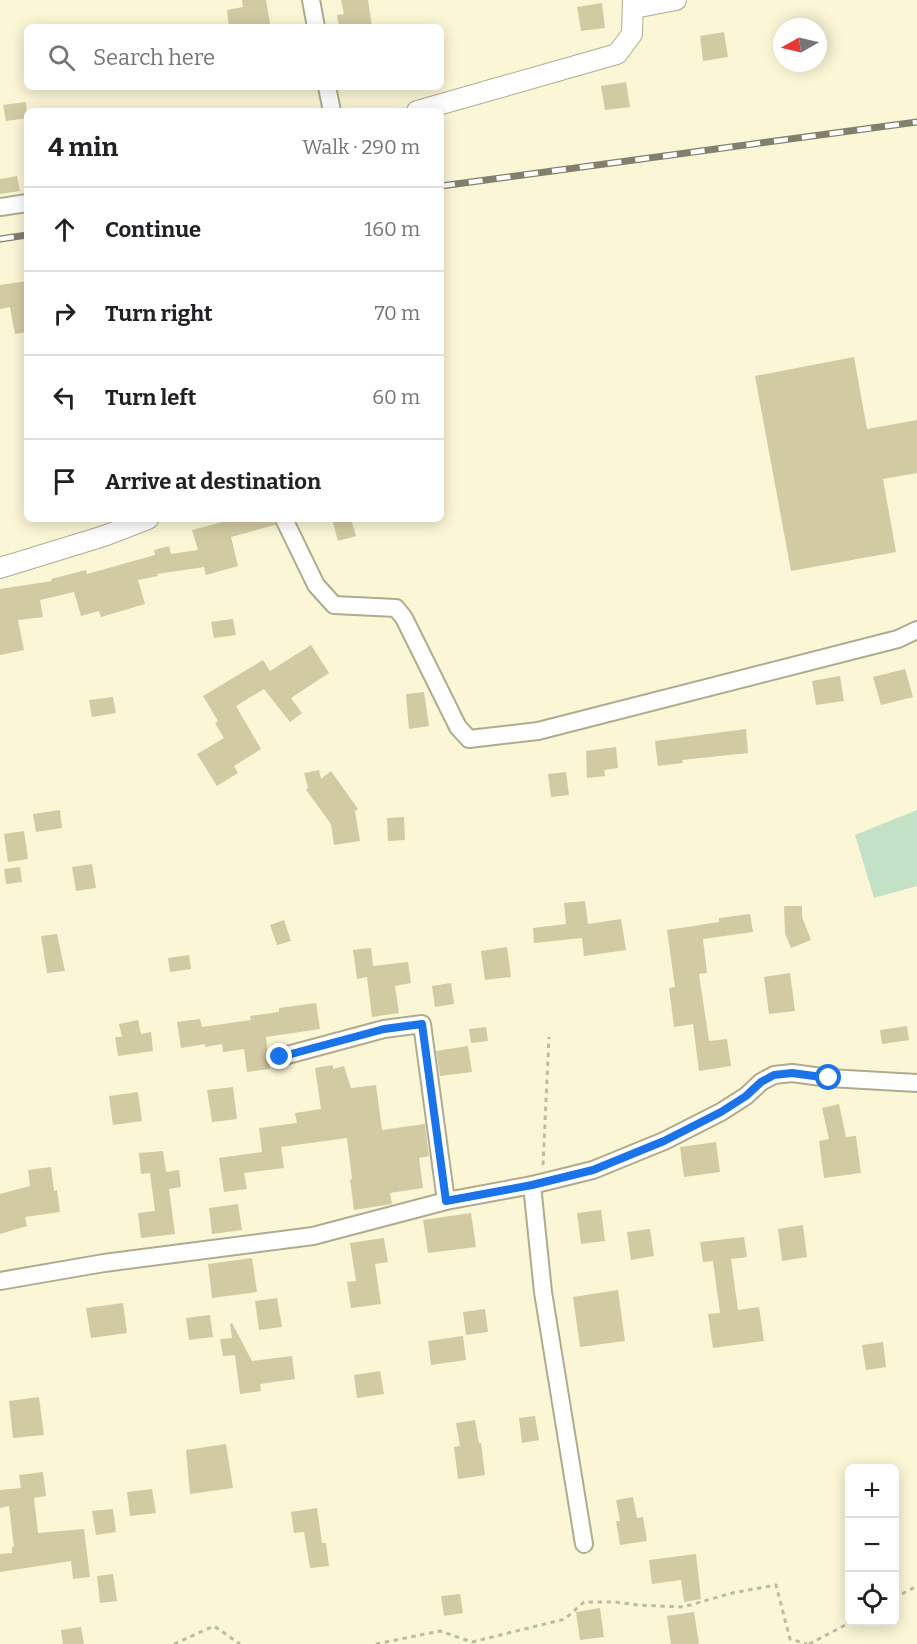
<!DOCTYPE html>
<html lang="en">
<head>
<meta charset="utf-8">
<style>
	:root { --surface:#fff; --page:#f6f6f6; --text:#202124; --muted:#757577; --line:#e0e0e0 }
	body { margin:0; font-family:Bitter,serif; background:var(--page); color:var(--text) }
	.controls { position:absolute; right:18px; bottom:18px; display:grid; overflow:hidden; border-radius:9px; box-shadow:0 3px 15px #0003 }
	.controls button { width:54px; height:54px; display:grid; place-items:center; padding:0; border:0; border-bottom:2px solid var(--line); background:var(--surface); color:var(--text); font:30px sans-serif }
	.compass { position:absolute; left:773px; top:18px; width:54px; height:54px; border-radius:50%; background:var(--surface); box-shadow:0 3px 15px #0003; rotate:262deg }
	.stop { position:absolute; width:18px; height:18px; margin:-14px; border:4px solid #1a73e8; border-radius:50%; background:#fff }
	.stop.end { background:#1a73e8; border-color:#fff; box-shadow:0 2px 6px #0008 }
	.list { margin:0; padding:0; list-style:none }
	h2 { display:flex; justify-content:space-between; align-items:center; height:78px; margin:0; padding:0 24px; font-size:26px }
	h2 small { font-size:20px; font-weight:400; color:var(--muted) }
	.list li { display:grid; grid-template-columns:39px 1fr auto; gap:18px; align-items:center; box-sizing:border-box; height:84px; padding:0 24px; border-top:2px solid var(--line) }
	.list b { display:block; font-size:22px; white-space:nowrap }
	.list em { font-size:20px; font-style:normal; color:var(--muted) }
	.icon { flex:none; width:33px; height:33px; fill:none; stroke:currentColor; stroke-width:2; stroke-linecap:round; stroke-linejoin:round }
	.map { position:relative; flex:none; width:917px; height:1644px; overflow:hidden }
	.search { position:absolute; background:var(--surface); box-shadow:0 3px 15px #0003; left:24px; top:24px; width:420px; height:66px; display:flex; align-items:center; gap:15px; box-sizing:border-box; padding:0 21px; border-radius:9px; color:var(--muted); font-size:22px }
	.panel { position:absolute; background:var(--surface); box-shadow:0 3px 15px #0003; left:24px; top:108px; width:420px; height:414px; border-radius:9px }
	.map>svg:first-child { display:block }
</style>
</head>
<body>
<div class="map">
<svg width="917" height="1644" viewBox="0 0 917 1644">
	<rect width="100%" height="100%" fill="#fbf6d6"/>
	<path fill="#c3e1c7" d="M917 810V886L874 898 855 835Z"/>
	<g fill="#d1caa3">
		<path d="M242 0H266L270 24 251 27H229L227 10 243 7Z"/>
		<path d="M341 0H368L372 27H339L337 15 344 14Z"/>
		<path d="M602 3 605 28 581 31 577 7Z"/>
		<path d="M724 32 728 57 703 61 700 36Z"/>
		<path d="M626 82 630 107 605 110 601 86Z"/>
		<path d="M26 102 27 118 6 121 3 105Z"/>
		<path d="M17 176 20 191 0 194V179Z"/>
		<path d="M27 281V332L15 334 10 307 0 309V285Z"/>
		<path d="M854 357 867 429 917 420V473L883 479 896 552 791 571 755 376Z"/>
		<path d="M234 519H274L275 525 231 537 238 566 206 575 204 567 157 574 158 576 138 580 145 604 101 617 99 611 81 616 74 592 40 600 43 617 18 620 24 650 0 655V589L52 581 51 579 86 570 87 574 155 555 154 550 169 546 171 554 198 550 192 530Z"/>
		<path d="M332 519H351L356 536 338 541Z"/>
		<path d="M233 619 236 635 214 638 211 622Z"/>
		<path d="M311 645 329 673 291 698 302 713 290 722 264 689 236 706 261 749 234 766 238 773 217 786 197 754 224 738 215 723 218 721 203 696 263 660 270 671Z"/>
		<path d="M905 669 913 697 881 705 873 677Z"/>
		<path d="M840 676 844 701 816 705 812 681Z"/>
		<path d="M424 692 429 726 409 729 406 694Z"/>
		<path d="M113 697 116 713 92 717 89 700Z"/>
		<path d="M746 729 748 753 682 760 683 763 658 766 655 741Z"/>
		<path d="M616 747 618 768 604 770 605 776 587 778 586 751Z"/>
		<path d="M319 770 321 779 331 771 358 809 355 811 360 841 334 845 331 824 306 790 308 788 304 773Z"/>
		<path d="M566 772 569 795 551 797 548 774Z"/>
		<path d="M60 810 62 828 36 832 33 814Z"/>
		<path d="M404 817 405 840 388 841 387 818Z"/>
		<path d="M24 831 28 859 8 862 4 834Z"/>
		<path d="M92 864 96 888 76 891 72 867Z"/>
		<path d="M20 867 22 882 6 884 4 869Z"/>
		<path d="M585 901 588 924 621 919 626 950 584 956 582 938 534 943 533 928 566 924 564 903Z"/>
		<path d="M784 906H802V917L811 940 791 948 785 933Z"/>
		<path d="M750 914 753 932 703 939 707 973 699 974 709 1041 727 1039 731 1066 699 1071 693 1024 674 1027 669 988 675 987 667 930 719 922V918Z"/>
		<path d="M284 920 291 941 277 945 270 925Z"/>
		<path d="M57 934 65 971 47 973 41 936Z"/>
		<path d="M507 947 511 977 485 980 481 951Z"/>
		<path d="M371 948 373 966 408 962 411 983 395 986 399 1013 372 1017 367 977 357 979 353 950Z"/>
		<path d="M189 955 191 969 170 972 168 958Z"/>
		<path d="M790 973 795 1011 769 1014 764 977Z"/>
		<path d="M451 983 454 1004 435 1007 432 986Z"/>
		<path d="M316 1003 320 1029 266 1037 270 1069 247 1072 244 1049 223 1052 222 1044 205 1047V1044L181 1048 177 1022 200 1019 202 1027 251 1020 250 1016 279 1012V1008Z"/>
		<path d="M138 1020 141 1034 151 1032 153 1051 118 1056 115 1037H122L119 1024Z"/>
		<path d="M907 1026 909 1040 882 1044 880 1030Z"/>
		<path d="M486 1027 488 1041 471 1043 469 1029Z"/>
		<path d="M468 1046 472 1072 440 1076 436 1051Z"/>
		<path d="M333 1065V1069L344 1066 351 1088 376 1085 382 1130 425 1124 429 1156 419 1158 423 1188 390 1193 392 1204 354 1210 350 1180 352 1179 347 1138 281 1147 284 1168 244 1173 247 1189 224 1192 219 1158 262 1152 259 1128 297 1123 295 1113 321 1109 315 1068Z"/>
		<path d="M233 1087 237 1119 212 1122 207 1090Z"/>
		<path d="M138 1092 142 1121 113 1125 109 1096Z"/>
		<path d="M839 1104 846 1137 856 1136 861 1173 824 1178 819 1141 829 1139 822 1108Z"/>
		<path d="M716 1142 720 1172 684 1177 680 1147Z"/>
		<path d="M163 1151 166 1172 179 1170 181 1187 169 1189 175 1234 141 1238 138 1213 155 1211 150 1173 141 1174 139 1153Z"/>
		<path d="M51 1167 54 1191 57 1190 60 1212 25 1217 27 1226 0 1234V1194L30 1186 28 1170Z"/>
		<path d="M238 1204 242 1230 212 1234 209 1208Z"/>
		<path d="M601 1210 605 1241 581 1244 577 1213Z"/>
		<path d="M471 1213 476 1247 428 1253 423 1220Z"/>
		<path d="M803 1225 807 1257 782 1261 778 1229Z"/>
		<path d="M650 1229 654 1256 631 1260 627 1232Z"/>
		<path d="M744 1237 747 1257 731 1259 738 1310 759 1307 764 1341 713 1348 708 1314 720 1313 713 1261 703 1262 700 1242Z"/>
		<path d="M384 1238 388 1262 375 1264 381 1304 351 1308 347 1282 356 1281 350 1243Z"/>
		<path d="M252 1258 257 1292 212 1298 208 1264Z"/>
		<path d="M618 1290 625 1341 580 1347 573 1297Z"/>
		<path d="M277 1298 282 1327 259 1330 255 1301Z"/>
		<path d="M123 1303 127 1333 91 1338 86 1308Z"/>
		<path d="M485 1309 488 1332 466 1335 463 1312Z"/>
		<path d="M210 1315 213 1337 189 1340 186 1318Z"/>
		<path d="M232 1323 252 1361 292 1356 295 1379 260 1384 261 1391 240 1394 235 1355 223 1356 220 1339 232 1338 230 1324Z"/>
		<path d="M463 1336 466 1360 431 1365 428 1341Z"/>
		<path d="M883 1342 886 1367 866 1370 862 1345Z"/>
		<path d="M380 1371 384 1394 357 1398 354 1375Z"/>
		<path d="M39 1397 44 1435 13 1438 9 1401Z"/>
		<path d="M535 1416 539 1440 522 1443 519 1418Z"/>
		<path d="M475 1420 479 1443H481L485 1475 458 1479 454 1447 460 1446 456 1423Z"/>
		<path d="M226 1444 233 1488 190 1494 186 1450Z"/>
		<path d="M43 1472 46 1496 34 1498 38 1533 84 1529 90 1577 73 1579 71 1561 0 1572V1554L12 1553V1547H14L9 1506 0 1508V1490L21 1488 19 1475Z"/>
		<path d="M152 1489 156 1513 130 1516 127 1492Z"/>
		<path d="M633 1497 637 1518 643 1517 647 1541 620 1545 616 1521H620L616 1500Z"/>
		<path d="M317 1508 322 1543H326L329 1566 310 1568 304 1532 294 1533 291 1512Z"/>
		<path d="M113 1509 116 1532 96 1535 92 1511Z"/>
		<path d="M696 1554 701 1599 684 1602 681 1580 652 1584 649 1560Z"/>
		<path d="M113 1574 117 1601 100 1603 97 1576Z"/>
		<path d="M460 1594 463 1613 444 1616 441 1596Z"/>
		<path d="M600 1608 604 1637 580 1640 576 1612Z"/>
		<path d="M694 1612 699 1644H671L667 1616Z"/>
		<path d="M81 1627 84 1644H63L61 1630Z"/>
	</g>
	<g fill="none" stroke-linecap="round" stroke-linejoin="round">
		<defs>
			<g id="minor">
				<path d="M311 0 316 27"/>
				<path d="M327 87 332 111"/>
				<path d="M0 207 27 203"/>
				<path d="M284 519 316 585 334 605 396 608 404 618 458 727 469 739 538 731 898 639 917 630"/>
				<path d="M280 1057 384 1029 422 1024 446 1201"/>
				<path d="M532 1185 543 1292 584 1544"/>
				<path d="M0 1281 104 1263 313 1236 446 1201 532 1185 593 1170 664 1141 721 1112 746 1096 761 1082 774 1075 792 1073 829 1078 917 1083"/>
			</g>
			<g id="tertiary">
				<path d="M634 8 676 0"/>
				<path d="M417 111 617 54 632 34 633 0"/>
				<path d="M0 568 104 536 148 519"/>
			</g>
		</defs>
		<use href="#minor" stroke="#b0ab8e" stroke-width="20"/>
		<use href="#tertiary" stroke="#b0ab8e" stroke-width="22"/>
		<g stroke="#bfbba1" stroke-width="3" stroke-dasharray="4.5 4.5" stroke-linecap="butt">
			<path d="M543 1165 549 1037"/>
			<path d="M894 1598 917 1586"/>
			<path d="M174 1644 214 1626 240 1644"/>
			<path d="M376 1644 440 1631 472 1642 565 1619 584 1602H615L638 1605 683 1607 732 1593 776 1585 790 1639 807 1644"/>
			<path d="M809 1644 851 1622"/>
		</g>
		<use href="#minor" stroke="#fff" stroke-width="16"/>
		<use href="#tertiary" stroke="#fff" stroke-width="20"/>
		<defs>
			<g id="rail">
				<path d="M441 186 917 122"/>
				<path d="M0 239 27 235"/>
			</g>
		</defs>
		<use href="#rail" stroke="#827f6c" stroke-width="7"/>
		<use href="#rail" stroke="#fff" stroke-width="4.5" stroke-dasharray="14" stroke-linecap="butt"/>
	</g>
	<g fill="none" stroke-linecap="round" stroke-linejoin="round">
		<path stroke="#1a73e8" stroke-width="8" d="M280 1057 384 1029 422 1024 446 1201 532 1185 593 1170 664 1141 721 1112 746 1096 761 1082 774 1075 792 1073 829 1078"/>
	</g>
</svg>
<div class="controls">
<button>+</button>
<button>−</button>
<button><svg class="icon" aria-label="locate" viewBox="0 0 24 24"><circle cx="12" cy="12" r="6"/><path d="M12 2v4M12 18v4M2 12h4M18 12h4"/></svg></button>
</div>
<svg class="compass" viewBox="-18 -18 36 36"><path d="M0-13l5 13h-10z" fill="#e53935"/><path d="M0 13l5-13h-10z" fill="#757577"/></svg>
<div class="stop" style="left:829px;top:1078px"></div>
<div class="stop end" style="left:280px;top:1057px"></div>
<div class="search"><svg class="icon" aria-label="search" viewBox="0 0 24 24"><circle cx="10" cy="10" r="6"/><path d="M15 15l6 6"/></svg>Search here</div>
<section class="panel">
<h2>4 min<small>Walk · 290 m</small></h2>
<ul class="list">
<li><svg class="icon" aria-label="ahead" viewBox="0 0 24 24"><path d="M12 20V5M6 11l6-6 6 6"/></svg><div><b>Continue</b></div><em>160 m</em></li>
<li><svg class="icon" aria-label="right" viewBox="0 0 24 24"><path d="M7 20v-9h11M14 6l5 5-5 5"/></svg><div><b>Turn right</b></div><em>70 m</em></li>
<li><svg class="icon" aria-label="left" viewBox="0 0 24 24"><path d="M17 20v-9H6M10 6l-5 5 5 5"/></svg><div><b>Turn left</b></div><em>60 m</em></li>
<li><svg class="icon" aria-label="arrive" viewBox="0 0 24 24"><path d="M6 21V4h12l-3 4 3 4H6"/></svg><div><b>Arrive at destination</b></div></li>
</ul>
</section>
</div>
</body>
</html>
